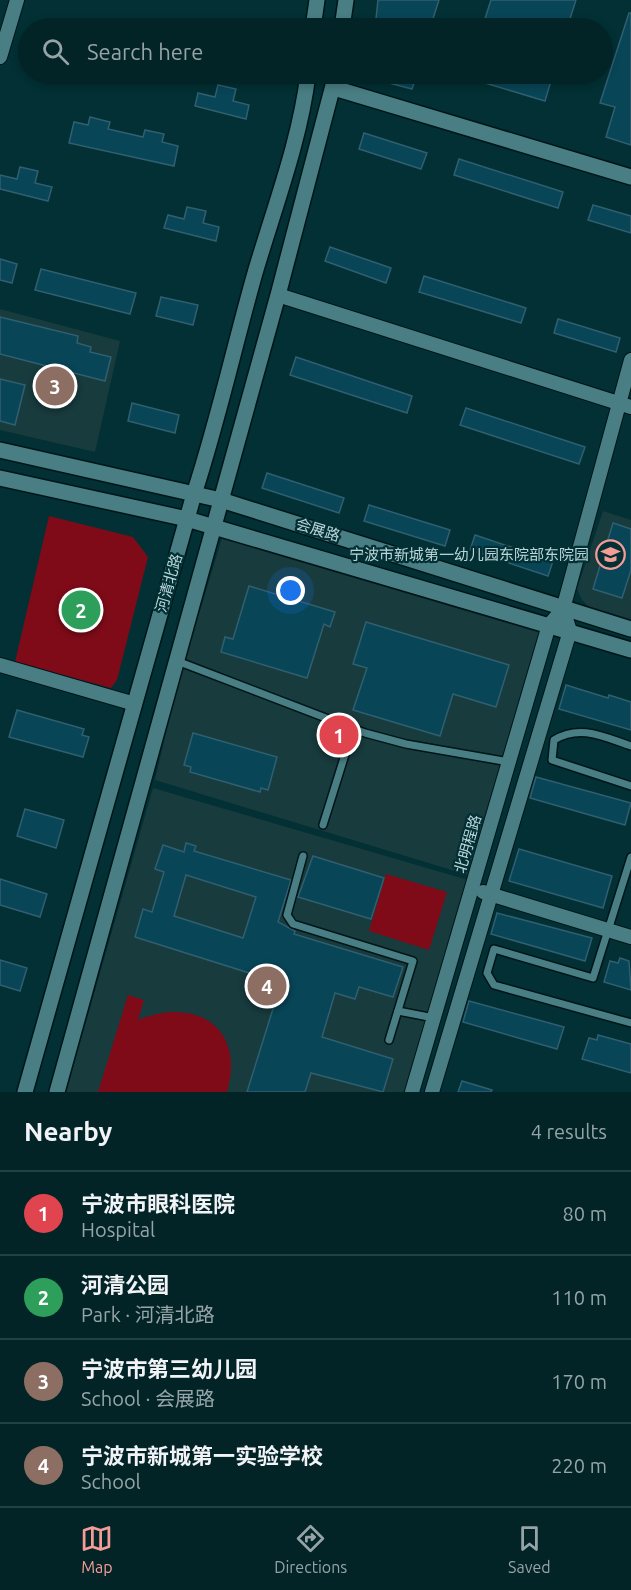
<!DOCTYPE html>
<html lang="en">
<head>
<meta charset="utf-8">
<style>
	:root { --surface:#022427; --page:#103033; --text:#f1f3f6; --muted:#96a4a7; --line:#234144; --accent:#f59c96 }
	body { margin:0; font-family:Ubuntu,"Noto Sans SC",sans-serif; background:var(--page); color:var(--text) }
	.you { position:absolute; left:291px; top:591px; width:21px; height:21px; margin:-15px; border:4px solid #fff; border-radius:50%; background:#1a73e8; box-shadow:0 0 0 9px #1a73e833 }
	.badge { display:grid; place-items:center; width:39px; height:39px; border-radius:50%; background:var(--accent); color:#fff; font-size:20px; font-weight:700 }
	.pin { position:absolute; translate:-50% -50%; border:3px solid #fff; box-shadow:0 2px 6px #0006 }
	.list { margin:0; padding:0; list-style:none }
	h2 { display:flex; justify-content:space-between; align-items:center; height:78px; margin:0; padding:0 24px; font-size:26px }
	h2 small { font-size:20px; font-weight:400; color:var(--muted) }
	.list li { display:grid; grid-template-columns:39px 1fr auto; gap:18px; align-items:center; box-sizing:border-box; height:84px; padding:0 24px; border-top:2px solid var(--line) }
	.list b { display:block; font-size:22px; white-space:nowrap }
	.list p { margin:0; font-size:20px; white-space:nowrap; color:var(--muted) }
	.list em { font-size:20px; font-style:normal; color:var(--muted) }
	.icon { flex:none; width:33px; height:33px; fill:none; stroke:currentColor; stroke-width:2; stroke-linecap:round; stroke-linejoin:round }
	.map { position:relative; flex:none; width:631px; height:1092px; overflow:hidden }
	.search { position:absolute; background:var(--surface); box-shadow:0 3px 9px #0003; left:18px; right:18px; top:18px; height:66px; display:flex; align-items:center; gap:15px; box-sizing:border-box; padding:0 21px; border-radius:33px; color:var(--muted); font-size:22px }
	.sheet { height:414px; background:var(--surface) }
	nav { display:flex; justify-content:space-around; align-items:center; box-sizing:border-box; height:84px; border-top:2px solid var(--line); background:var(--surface); font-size:16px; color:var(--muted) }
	nav a { display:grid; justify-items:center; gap:3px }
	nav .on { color:var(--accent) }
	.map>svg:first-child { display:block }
</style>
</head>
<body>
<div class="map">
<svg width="631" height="1092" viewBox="0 0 631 1092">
	<rect width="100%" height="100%" fill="#023034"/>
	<g fill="#183b3e">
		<path d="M0 309 120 341 95 452 0 430Z"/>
		<path d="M603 511 631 520V620L591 609 582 600 577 589Z"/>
		<path d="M222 538 544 634 468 875 155 780 176 690Z"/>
		<path d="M153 788 468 880 406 1092H66Z"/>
	</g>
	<g fill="#7f0b18">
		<path d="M49 516 133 537 148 557 117 680 111 688 15 662Z"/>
		<path d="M386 874 447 892 429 950 369 931Z"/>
		<path d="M128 995 144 1000 138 1020C195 996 246 1027 227 1092H98Z"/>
	</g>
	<g fill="#084557" stroke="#305f70" stroke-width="1.5" fill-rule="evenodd">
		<path d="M378 0H439L430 28H375Z"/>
		<path d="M491 0H576L567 28H482Z"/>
		<path d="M629 13H631V145L606 137 615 107 600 103Z"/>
		<path d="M366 74H417L412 89 366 77Z"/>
		<path d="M463 74H553L545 101 462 76Z"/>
		<path d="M218 85 236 89 233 101 249 105 246 119 195 106 198 93 215 97Z"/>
		<path d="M90 117 110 122 108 129 143 137 145 130 164 134 162 142 178 146 174 166 69 143 74 122 88 125Z"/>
		<path d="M364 133 427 153 421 169 359 149Z"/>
		<path d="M459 159 563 192 558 208 454 175Z"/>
		<path d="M20 167 38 171 35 183 52 187 48 201 0 189V175L17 179Z"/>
		<path d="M593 205 631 216V233L588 220Z"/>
		<path d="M187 207 206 211 203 223 219 227 216 241 164 228 168 215 184 219Z"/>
		<path d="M330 247 391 268 386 283 325 261Z"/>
		<path d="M0 259 17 264 12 283 0 280Z"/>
		<path d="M41 269 136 293 130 314 35 290Z"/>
		<path d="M424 276 526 308 521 323 419 292Z"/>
		<path d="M161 297 198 305 193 325 156 316Z"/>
		<path d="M0 317 78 336 77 343 91 347 90 352 111 357 105 381 0 354Z"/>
		<path d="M558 319 620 338 616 352 554 333Z"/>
		<path d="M296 357 412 396 407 413 290 375Z"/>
		<path d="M0 379 25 385 15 425 0 421Z"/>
		<path d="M132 403 179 415 175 433 128 421Z"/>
		<path d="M466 408 585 447 579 464 460 425Z"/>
		<path d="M267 473 344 498 339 513 262 488Z"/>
		<path d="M369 505 450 530 445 546 364 521Z"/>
		<path d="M613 523 631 529V570L622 598 593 589Z"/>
		<path d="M475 535 553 561 548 576 470 550Z"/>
		<path d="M249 586 335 612 330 627 324 624 307 678 221 652 225 637 233 639Z"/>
		<path d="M366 622 509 665 496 707 453 694 440 736 353 710 367 668 353 664Z"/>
		<path d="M566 685 608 698 609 695 631 702V730L559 709Z"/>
		<path d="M17 710 84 729 82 735 89 737 83 757 9 737Z"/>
		<path d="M193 733 277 757 268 790 261 788 260 792 190 772 191 767 184 765Z"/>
		<path d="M536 777 631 803 625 825 530 798Z"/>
		<path d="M25 809 64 820 56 848 17 836Z"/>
		<path d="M186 843 196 846 194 851 291 880 278 922 295 931 294 934 403 967 393 997 359 987 355 999 335 993 322 1037 393 1059 383 1092 311 1073 305 1092H247L281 983 135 937 143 909 152 912 164 872 155 869 163 845 184 852ZM186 875 256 897 243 938 174 916Z"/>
		<path d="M519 849 612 876 603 908 509 881Z"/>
		<path d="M313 856 384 878 371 919 298 897Z"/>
		<path d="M0 879 47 894 40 917 0 905Z"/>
		<path d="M497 913 592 938 585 961 491 934Z"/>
		<path d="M620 958 629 961 631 990 604 982 610 961 618 963Z"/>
		<path d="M0 960 27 968 20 991 0 985Z"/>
		<path d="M469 1001 564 1027 557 1049 463 1022Z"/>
		<path d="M598 1035 631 1044V1073L582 1059 589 1038 597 1040Z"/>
		<path d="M462 1081 492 1090 491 1092H458Z"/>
	</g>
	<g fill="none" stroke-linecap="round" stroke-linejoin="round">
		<defs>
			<g id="lane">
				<path d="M177 661 365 733 406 744 509 762"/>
				<path d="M631 746C604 737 580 724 554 740L552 760 631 786"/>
				<path d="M323 825 353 729"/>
				<path d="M303 856 287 915 293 924 413 961 389 1040"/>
				<path d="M631 857 593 978 494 949 487 973 494 985 631 1023"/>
				<path d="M398 1011 434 1018"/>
			</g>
			<g id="street">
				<path d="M0 57 17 0"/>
				<path d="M278 295 631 407"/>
				<path d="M0 665 135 704"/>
				<path d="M483 892 631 937"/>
				<path d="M412 1092 549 625 563 609 631 360"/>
				<path d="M432 1092 570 631 563 609"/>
			</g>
			<g id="secondary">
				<path d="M313 28 317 0"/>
				<path d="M342 28 346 0"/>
				<path d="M334 88 631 177"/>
				<path d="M0 450 221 500 631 629"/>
				<path d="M0 478 187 519 631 650"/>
				<path d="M25 1092 194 494C218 421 234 347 255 273 274 208 300 141 308 74"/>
				<path d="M57 1092 278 295 336 74"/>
			</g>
		</defs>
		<use href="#lane" stroke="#001619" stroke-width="10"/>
		<use href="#street" stroke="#001619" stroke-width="16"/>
		<use href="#secondary" stroke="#001619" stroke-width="18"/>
		<use href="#lane" stroke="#497f84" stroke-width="7"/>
		<use href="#street" stroke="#497f84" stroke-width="14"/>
		<use href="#secondary" stroke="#497f84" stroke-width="15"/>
	</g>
	<defs>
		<symbol id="school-ring" viewBox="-11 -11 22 22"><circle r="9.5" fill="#023034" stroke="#f59c96" stroke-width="1.5"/><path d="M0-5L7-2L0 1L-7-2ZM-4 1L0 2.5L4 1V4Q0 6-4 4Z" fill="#f59c96"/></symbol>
	</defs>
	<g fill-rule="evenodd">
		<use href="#school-ring" x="594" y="538" width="33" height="33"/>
	</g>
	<g text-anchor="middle" stroke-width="4.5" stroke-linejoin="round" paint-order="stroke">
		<g font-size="15" fill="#bcd7da" stroke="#023034">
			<text transform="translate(318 530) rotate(17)" y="5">会展路</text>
			<text transform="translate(169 583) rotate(-74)" y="5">河清北路</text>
			<text transform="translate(468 844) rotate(-74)" y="5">北明程路</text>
		</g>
		<g font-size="15" fill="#bcd7da" stroke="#023034" text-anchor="end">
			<text x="589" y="560">宁波市新城第一幼儿园东院部东院园</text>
		</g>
	</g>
</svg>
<div class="you"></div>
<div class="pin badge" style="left:339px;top:735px;background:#e0444e">1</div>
<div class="pin badge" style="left:81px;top:610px;background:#2e9e5b">2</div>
<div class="pin badge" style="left:55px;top:386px;background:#8d6e63">3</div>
<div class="pin badge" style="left:267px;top:986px;background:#8d6e63">4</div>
<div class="search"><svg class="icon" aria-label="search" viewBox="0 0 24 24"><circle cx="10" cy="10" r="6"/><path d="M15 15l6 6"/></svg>Search here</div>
</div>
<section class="sheet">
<h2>Nearby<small>4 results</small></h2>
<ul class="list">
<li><span class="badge" style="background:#e0444e">1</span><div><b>宁波市眼科医院</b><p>Hospital</p></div><em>80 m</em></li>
<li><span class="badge" style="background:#2e9e5b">2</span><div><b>河清公园</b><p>Park · 河清北路</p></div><em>110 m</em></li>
<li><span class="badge" style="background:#8d6e63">3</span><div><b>宁波市第三幼儿园</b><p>School · 会展路</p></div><em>170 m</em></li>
<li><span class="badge" style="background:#8d6e63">4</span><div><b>宁波市新城第一实验学校</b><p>School</p></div><em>220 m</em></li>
</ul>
</section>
<nav>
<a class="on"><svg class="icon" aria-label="map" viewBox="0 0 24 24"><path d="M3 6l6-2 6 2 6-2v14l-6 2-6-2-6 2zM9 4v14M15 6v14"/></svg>Map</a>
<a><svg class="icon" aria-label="directions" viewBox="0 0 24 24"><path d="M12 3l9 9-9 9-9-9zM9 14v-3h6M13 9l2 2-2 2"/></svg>Directions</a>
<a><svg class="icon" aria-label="saved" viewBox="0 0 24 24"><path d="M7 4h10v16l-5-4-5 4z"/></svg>Saved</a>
</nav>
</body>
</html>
